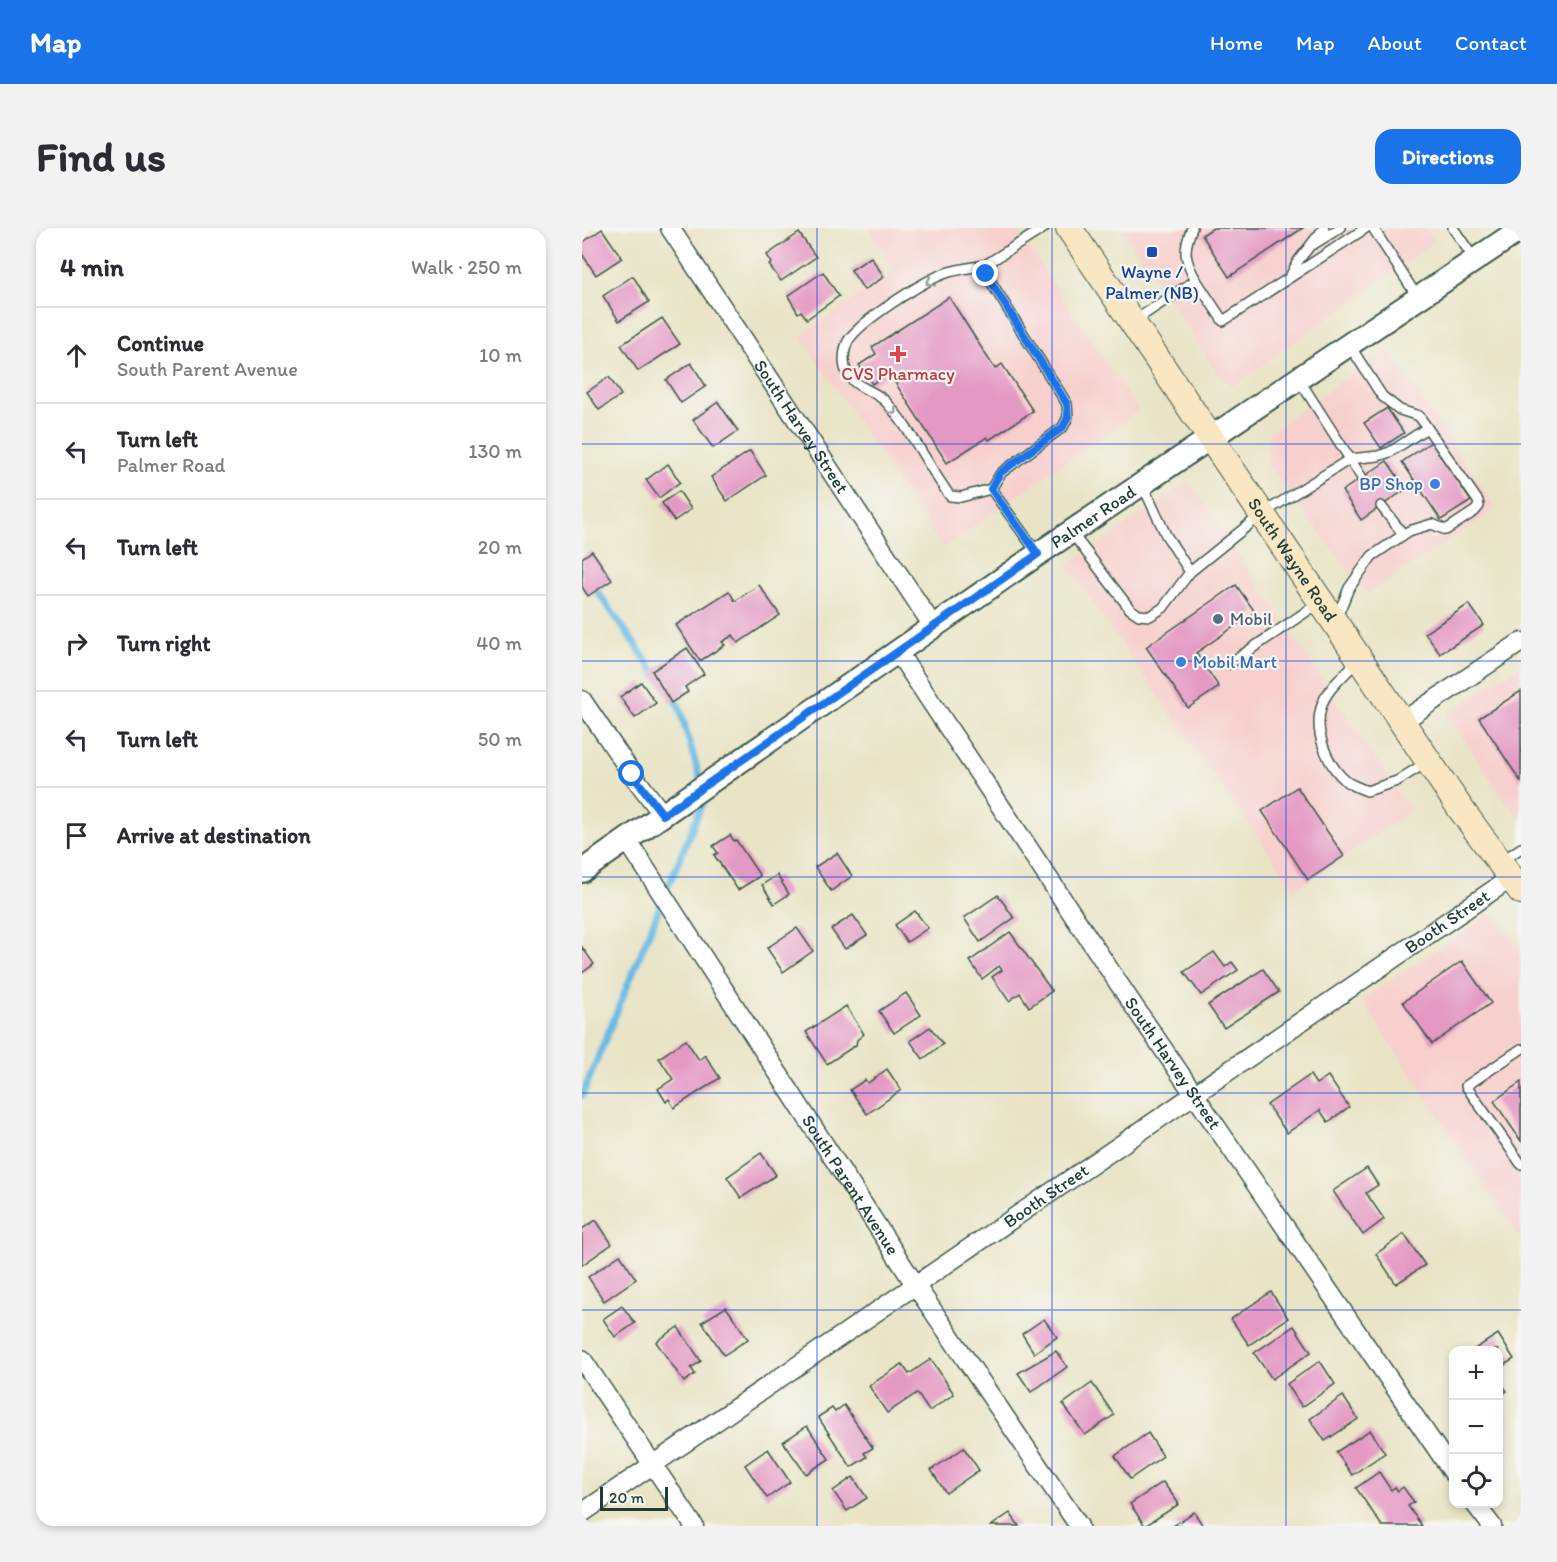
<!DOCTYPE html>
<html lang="en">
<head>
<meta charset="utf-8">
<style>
	:root { --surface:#fff; --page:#f2f2f3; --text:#2b2b33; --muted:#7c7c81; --line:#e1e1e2; --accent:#1a73e8 }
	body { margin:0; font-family:Itim,sans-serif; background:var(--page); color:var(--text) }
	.controls { position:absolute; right:18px; bottom:18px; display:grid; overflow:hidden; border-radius:12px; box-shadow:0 3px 9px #0003 }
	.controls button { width:54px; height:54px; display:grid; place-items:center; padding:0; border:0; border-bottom:2px solid var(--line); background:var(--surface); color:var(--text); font:30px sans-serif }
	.scale { position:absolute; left:18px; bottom:15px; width:68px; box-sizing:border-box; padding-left:6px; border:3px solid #1f3d34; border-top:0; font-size:16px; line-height:21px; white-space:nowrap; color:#1f3d34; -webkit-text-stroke:4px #f6f6f2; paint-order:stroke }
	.stop { position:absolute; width:18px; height:18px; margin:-14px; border:4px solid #1a73e8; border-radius:50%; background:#fff }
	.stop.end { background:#1a73e8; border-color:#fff; box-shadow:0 2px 6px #0008 }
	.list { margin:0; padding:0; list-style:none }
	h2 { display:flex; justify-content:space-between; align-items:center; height:78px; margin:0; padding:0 24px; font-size:26px }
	h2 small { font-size:20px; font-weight:400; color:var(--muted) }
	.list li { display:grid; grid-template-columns:39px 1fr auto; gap:18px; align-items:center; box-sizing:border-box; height:96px; padding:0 24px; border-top:2px solid var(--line) }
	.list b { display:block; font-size:22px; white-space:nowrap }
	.list p { margin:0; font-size:20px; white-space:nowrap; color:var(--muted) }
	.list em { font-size:20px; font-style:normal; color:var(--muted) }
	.icon { flex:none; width:33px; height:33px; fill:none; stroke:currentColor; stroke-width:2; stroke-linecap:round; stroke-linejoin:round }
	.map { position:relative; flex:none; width:939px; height:1298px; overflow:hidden; border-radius:18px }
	header { display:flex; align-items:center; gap:36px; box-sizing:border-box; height:84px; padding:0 30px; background:var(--accent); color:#fff }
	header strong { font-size:28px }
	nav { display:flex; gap:33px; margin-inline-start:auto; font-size:21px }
	.intro { display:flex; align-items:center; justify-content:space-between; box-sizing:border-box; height:144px; padding:0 36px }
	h1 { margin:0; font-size:42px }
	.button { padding:15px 27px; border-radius:18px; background:var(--accent); color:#fff; font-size:21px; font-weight:700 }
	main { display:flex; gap:36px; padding:0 36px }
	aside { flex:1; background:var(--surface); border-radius:18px; box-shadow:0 3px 9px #0003 }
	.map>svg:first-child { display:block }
</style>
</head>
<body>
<header>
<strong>Map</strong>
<nav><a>Home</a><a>Map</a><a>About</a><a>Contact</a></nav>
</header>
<div class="intro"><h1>Find us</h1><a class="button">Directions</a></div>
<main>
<aside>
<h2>4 min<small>Walk · 250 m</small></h2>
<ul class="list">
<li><svg class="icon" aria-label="ahead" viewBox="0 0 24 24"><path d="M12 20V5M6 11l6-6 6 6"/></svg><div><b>Continue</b><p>South Parent Avenue</p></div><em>10 m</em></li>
<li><svg class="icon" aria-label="left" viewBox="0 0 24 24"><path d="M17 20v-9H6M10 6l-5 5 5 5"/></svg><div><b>Turn left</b><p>Palmer Road</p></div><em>130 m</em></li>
<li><svg class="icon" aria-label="left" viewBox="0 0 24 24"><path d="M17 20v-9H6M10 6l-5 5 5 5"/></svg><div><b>Turn left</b></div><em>20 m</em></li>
<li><svg class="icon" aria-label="right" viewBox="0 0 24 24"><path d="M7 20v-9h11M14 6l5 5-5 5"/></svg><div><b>Turn right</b></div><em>40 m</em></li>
<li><svg class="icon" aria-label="left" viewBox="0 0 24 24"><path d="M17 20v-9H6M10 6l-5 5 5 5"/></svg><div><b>Turn left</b></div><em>50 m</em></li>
<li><svg class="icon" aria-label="arrive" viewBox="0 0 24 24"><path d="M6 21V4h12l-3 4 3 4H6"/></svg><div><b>Arrive at destination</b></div></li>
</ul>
</aside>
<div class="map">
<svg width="939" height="1298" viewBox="0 0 939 1298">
	<rect width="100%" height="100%" fill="#f6f6f2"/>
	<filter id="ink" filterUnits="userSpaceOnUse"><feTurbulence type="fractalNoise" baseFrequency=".0167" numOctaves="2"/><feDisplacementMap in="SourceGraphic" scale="12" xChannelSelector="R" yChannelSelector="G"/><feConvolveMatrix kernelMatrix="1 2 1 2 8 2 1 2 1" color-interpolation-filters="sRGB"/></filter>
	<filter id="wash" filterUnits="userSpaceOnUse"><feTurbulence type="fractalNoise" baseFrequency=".008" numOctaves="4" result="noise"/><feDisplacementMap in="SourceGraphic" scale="24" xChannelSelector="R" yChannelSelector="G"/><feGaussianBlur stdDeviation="1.35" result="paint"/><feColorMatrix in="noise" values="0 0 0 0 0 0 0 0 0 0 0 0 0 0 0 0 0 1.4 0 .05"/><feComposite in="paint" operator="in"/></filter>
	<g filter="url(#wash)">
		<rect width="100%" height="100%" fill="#e9e4c6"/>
		<g fill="#f7d0cd">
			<path d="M286 0H434L556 183 361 320 218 108 313 43Z"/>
			<path d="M539 0H843L853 14 650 159 636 146Z"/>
			<path d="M805 120 915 281 785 366 684 234 688 204Z"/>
			<path d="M607 253 829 583 713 662 485 338Z"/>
			<path d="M939 437V590L926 577 865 486Z"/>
			<path d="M908 686 939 720V1011L779 772Z"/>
		</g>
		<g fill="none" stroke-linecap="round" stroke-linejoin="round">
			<g stroke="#67bae3" stroke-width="7">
				<path d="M0 342 77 450"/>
				<path d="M88 466 97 478 119 554"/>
				<path d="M0 868 123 569 122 565"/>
				<path d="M0 1292 4 1298"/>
			</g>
		</g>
		<g id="blocks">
			<g fill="#e498c4">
				<path d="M631 0H721L647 49 620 7Z"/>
				<path d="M20 1 40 30 14 47 0 26V15Z"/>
				<path d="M217 5 234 29 199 53 187 37 190 35 185 27Z"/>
				<path d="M289 29 302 49 282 62 269 42Z"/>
				<path d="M241 44 257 68 225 91 219 83 216 85 206 68Z"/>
				<path d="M51 48 67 74 37 93 21 68Z"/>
				<path d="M367 69 413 141 420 136 451 183 407 212 405 209 365 235 307 145 290 156 277 137 294 126 290 119Z"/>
				<path d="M80 90 98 116 56 143 39 117Z"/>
				<path d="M109 135 124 158 99 175 84 152Z"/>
				<path d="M27 149 39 167 17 182 5 164Z"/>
				<path d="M136 174 156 203 131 220 111 192Z"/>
				<path d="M805 180 822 205 799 220 782 195Z"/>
				<path d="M849 214 889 273 859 292 820 234Z"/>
				<path d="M168 223 184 247 145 273 129 249Z"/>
				<path d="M805 233 824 261 779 292 760 263Z"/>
				<path d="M86 236 98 254 77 270 64 252Z"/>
				<path d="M97 263 109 281 92 293 80 275Z"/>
				<path d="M10 323 30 352 6 368 0 359V330Z"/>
				<path d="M177 357 198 387 156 415 151 407 140 414 143 417 118 433 94 397 147 363 153 373Z"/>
				<path d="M654 357 673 384 614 425 637 459 606 480 564 419Z"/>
				<path d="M887 376 902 397 858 426 843 405Z"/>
				<path d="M105 420 122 446 103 459 106 464 89 475 70 443Z"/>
				<path d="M59 454 74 475 53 490 38 469Z"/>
				<path d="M939 463V554L897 490Z"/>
				<path d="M715 559 762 628 726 652 680 583Z"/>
				<path d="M148 607 152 613 154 612 178 648 156 662 132 627 136 625 131 618Z"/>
				<path d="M255 625 270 648 249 663 233 639Z"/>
				<path d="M195 647 207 666 192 676 180 657Z"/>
				<path d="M416 667 432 690 398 714 382 690Z"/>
				<path d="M333 683 346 700 325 714 313 697Z"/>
				<path d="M271 687 285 707 263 721 249 701Z"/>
				<path d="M215 700 231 723 201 744 185 720Z"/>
				<path d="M428 704 470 763 447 779 438 765 427 773 410 749 420 742 417 738 400 751 388 733Z"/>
				<path d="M0 719 12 736 0 745Z"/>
				<path d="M632 724 643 739 650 734 656 742 619 767 602 744Z"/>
				<path d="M880 733 909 775 850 816 821 774Z"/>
				<path d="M681 741 697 764 642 800 626 777Z"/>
				<path d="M324 765 339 787 312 805 297 783Z"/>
				<path d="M264 778 282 806 275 812 274 817 245 836 224 804Z"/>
				<path d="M348 799 361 816 341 831 328 813Z"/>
				<path d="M104 812 117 832 123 827 138 850 92 880 87 871 84 874 76 861 91 851 77 830Z"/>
				<path d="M305 841 319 862 285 886 268 862 283 852 286 855Z"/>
				<path d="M728 847 734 856 746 848 767 879 746 894 738 882 705 905 685 877Z"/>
				<path d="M939 854V913L912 873Z"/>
				<path d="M179 925 194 947 159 970 145 949Z"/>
				<path d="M785 940 796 957 784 965 802 991 781 1007 751 963Z"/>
				<path d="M14 992 30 1016 0 1037V1001Z"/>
				<path d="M822 1006 843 1037 814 1056 794 1026Z"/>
				<path d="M38 1027 54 1051 22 1073 6 1049Z"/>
				<path d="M689 1064 706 1090 667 1117 649 1091Z"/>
				<path d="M40 1078 53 1095 33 1109 21 1091Z"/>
				<path d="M144 1079 166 1111 142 1127 120 1094Z"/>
				<path d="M462 1091 475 1109 452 1125 440 1106Z"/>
				<path d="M712 1098 729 1124 690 1151 672 1125Z"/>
				<path d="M96 1099 119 1133 109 1140 113 1146 102 1154 74 1114Z"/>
				<path d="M916 1106 932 1131 916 1141V1122H891Z"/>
				<path d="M474 1123 485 1139 449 1164 436 1145Z"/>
				<path d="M349 1131 372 1166 347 1183 335 1165 305 1185 287 1158 320 1136 327 1146Z"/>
				<path d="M738 1133 753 1156 720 1179 705 1156Z"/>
				<path d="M916 1151 925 1163 916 1169Z"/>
				<path d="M510 1155 532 1187 503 1207 481 1176Z"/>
				<path d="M761 1168 776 1191 743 1213 728 1191Z"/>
				<path d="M262 1177 291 1220 282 1225 285 1229 269 1239 236 1189 250 1180 253 1184Z"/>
				<path d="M225 1198 247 1231 224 1246 201 1214Z"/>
				<path d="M788 1202 803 1225 770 1247 754 1224Z"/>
				<path d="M566 1205 581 1228 548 1251 533 1228Z"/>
				<path d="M382 1220 397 1242 364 1265 349 1242Z"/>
				<path d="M186 1221 208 1254 185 1270 163 1237Z"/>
				<path d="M797 1244 809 1262 813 1259 816 1263 821 1259 832 1274 826 1278 840 1298H800L774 1260Z"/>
				<path d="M271 1249 285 1270 265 1283 251 1263Z"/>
				<path d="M581 1254 597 1276 563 1298 548 1276Z"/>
				<path d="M612 1284 621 1298H591Z"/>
				<path d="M428 1285 437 1298H409Z"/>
			</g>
		</g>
	</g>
	<g filter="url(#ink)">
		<use href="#blocks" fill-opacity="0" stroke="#3d564a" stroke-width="1.5"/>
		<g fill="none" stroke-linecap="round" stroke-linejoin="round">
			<defs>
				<g id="service">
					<path d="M791 0 836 70"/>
					<path d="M871 0 893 32"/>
					<path d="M732 16 758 0"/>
					<path d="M403 37C391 39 379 41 367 44 344 51 278 93 266 113 262 121 261 132 263 140 269 160 292 161 304 174 329 201 346 238 368 268L379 269 409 261"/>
					<path d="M708 49 716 33 742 0"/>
					<path d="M614 52 641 93 784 0"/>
					<path d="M552 93 614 52C602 31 601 22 610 0"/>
					<path d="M780 250 768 231 796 228 808 224 845 200"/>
					<path d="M560 256 584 307 608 344"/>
					<path d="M799 278 821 306"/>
					<path d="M489 304 548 381 557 387 568 388 581 380 608 344 680 286 768 231 716 150"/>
					<path d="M456 326 409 261 419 245 481 199 486 189 485 176 404 46 403 37 462 0"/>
					<path d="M755 389 767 360 790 328 827 303 850 296 864 302 893 283 897 278 896 273 837 188 818 182 800 168 768 118"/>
					<path d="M776 432C764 446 743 462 739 480 732 504 745 537 764 553 769 557 778 560 785 563L815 553 845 534"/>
					<path d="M647 436 737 375"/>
					<path d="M920 633 939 620"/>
					<path d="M939 821 884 858 939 936"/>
				</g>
				<g id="minor">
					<path id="s1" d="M88 0 351 398"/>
					<path id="s2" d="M315 423 547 771 872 1246"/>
					<path d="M0 472 50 546 81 587"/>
					<path d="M821 493 939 414"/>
					<path id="s3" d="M45 612 334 1058 497 1298"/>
					<path d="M0 1131 112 1298"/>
					<path d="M893 1276 910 1298"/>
					<path id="s4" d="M0 1285 929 650"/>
				</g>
				<g id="tertiary">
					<path id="s5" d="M0 643 456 326 939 1"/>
				</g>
				<g id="secondary">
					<path id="s6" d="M487 0 878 580 939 663"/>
				</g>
			</defs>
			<use href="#service" stroke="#3d564a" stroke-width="12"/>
			<use href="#minor" stroke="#3d564a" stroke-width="21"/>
			<use href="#tertiary" stroke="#3d564a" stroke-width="26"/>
			<use href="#secondary" stroke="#3d564a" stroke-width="28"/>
			<use href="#service" stroke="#fff" stroke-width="9"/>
			<use href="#minor" stroke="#fff" stroke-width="18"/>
			<use href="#tertiary" stroke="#fff" stroke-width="22"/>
			<use href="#secondary" stroke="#f9e7c3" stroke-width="26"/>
		</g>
		<defs><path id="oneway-chevron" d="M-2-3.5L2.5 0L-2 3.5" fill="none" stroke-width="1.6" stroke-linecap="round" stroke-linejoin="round" transform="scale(1.5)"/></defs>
		<g stroke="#8f9e9a">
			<use href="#oneway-chevron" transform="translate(348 54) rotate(153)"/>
			<use href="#oneway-chevron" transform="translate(311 183) rotate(52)"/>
		</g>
	</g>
	<g fill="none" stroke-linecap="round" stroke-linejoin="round" filter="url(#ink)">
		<path stroke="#1a73e8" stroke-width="8" d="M50 546 81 587 456 326 409 261 418 245 481 199 486 189 485 176 404 46"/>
	</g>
	<path fill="none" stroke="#1d4ed8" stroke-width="1.5" stroke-opacity="0.55" d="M235 0V1298M470 0V1298M704 0V1298M0 216H939M0 433H939M0 649H939M0 865H939M0 1082H939"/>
	<rect fill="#1a4fb4" stroke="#f6f6f2" stroke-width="2" x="564" y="18" width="12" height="12" rx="3"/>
	<path fill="#e0444e" stroke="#f6f6f2" stroke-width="2" d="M313 117h6v6h6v6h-6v6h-6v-6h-6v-6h6z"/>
	<g fill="#3f7fe0" stroke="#f6f6f2" stroke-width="2">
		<circle cx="853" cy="256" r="6"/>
		<circle cx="599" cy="434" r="6"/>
	</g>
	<circle fill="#5c6f8a" stroke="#f6f6f2" stroke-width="2" cx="636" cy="391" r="6"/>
	<g text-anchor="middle" stroke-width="4.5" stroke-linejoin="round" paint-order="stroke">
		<g font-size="18" fill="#164399" stroke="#f6f6f2">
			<text x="570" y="50">Wayne /<tspan x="570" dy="21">Palmer (NB)</tspan></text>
		</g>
		<g font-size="18" fill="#be3a42" stroke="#f6f6f2">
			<text x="316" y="152">CVS Pharmacy</text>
		</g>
		<g font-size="18" fill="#1f3d34" stroke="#f6f6f2">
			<text dy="6" stroke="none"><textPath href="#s1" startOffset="238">South Harvey Street</textPath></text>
			<text dy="6" stroke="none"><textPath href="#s5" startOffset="622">Palmer Road</textPath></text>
			<text dy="6" stroke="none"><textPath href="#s6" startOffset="400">South Wayne Road</textPath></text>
			<text dy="6" stroke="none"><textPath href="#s4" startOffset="1048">Booth Street</textPath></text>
			<text dy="6" stroke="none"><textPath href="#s2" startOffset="496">South Harvey Street</textPath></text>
			<text dy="6" stroke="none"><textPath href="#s3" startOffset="411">South Parent Avenue</textPath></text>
			<text dy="6" stroke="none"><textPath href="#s4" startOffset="562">Booth Street</textPath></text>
		</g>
		<g font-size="18" fill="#366cbe" stroke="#f6f6f2" text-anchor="end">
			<text x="841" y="262">BP Shop</text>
			<text x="611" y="440" text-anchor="start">Mobil Mart</text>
		</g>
		<g font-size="18" fill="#4e5e75" stroke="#f6f6f2" text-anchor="start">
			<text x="648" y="397">Mobil</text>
		</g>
	</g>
</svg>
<div class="controls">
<button>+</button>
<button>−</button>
<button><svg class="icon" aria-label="locate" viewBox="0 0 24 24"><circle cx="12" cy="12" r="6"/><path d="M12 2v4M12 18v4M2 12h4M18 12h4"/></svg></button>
</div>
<div class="scale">20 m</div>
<div class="stop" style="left:50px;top:546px"></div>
<div class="stop end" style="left:404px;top:46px"></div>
</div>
</main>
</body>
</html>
